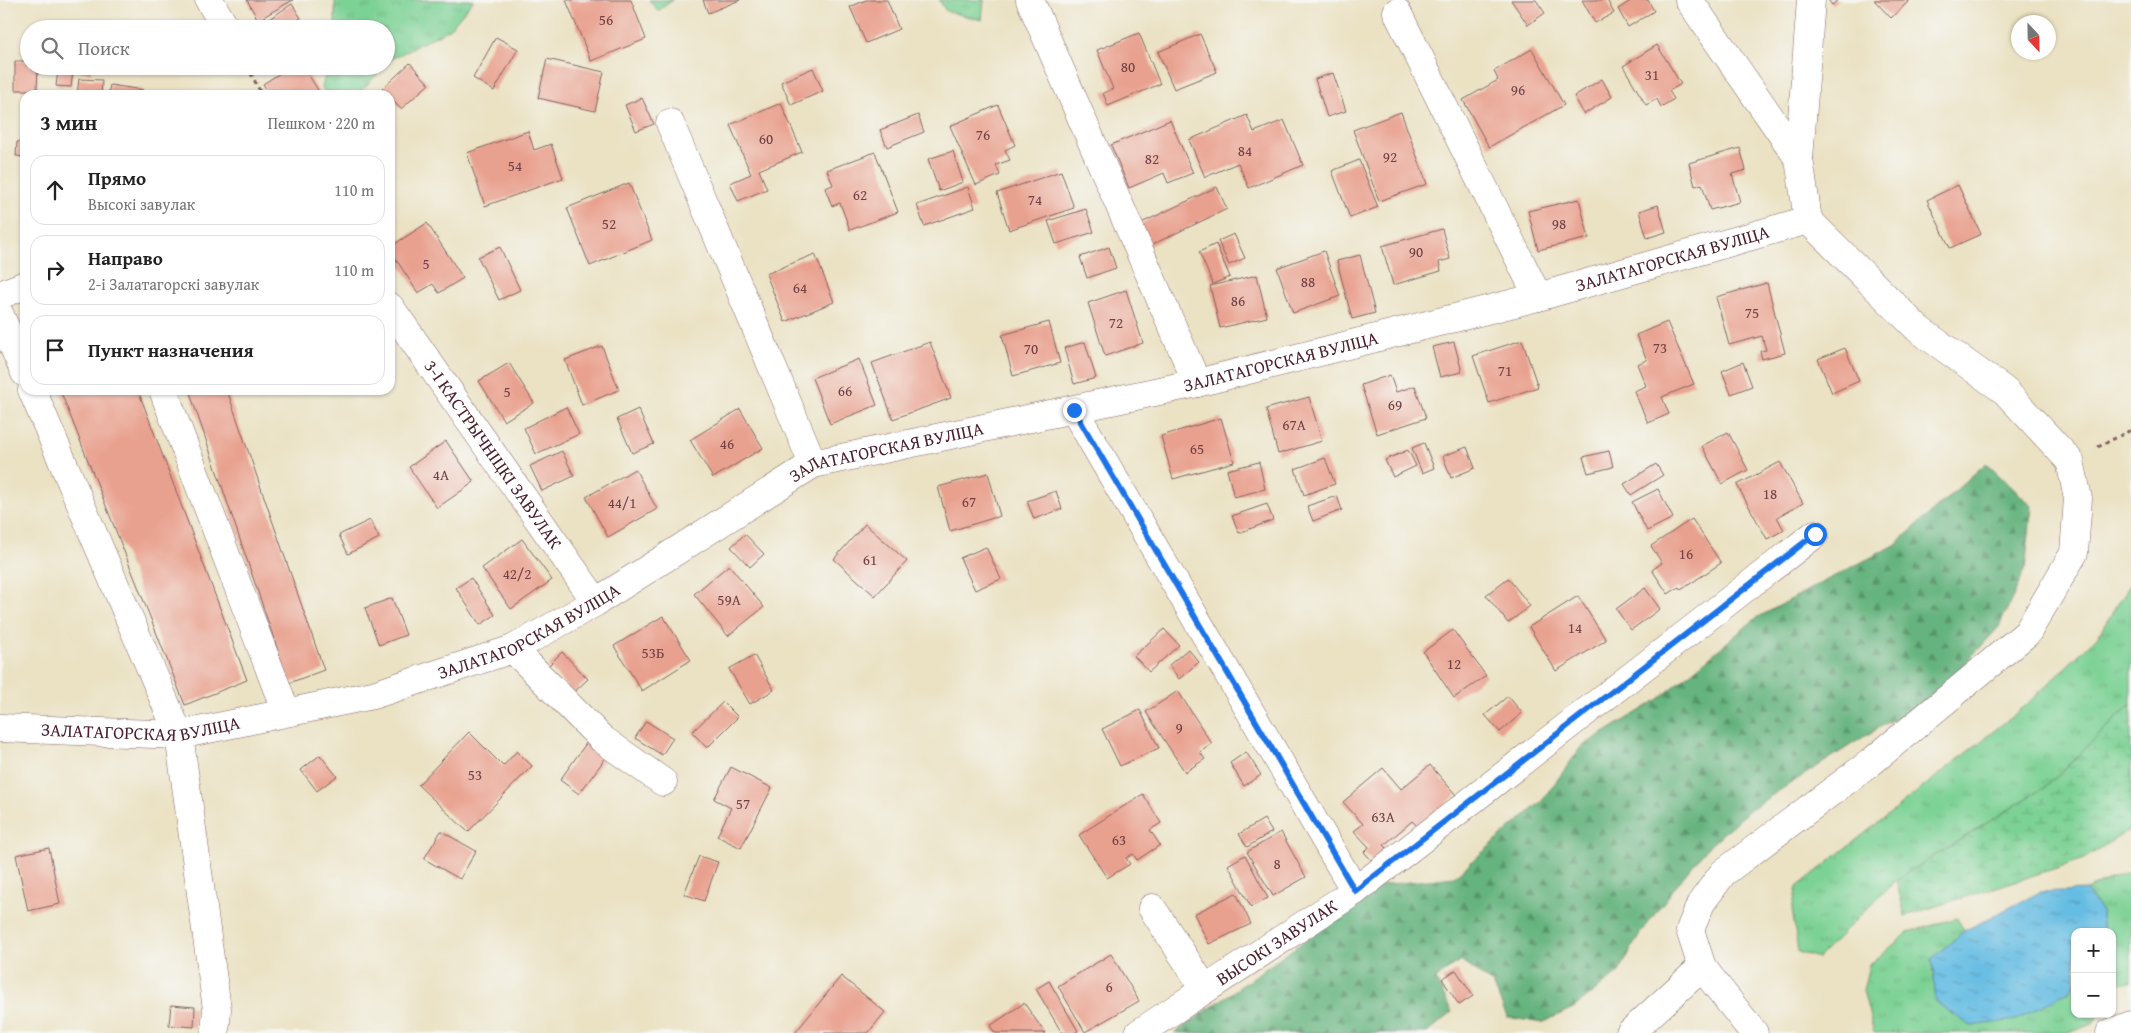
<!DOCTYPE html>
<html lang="ru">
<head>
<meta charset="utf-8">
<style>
	:root { --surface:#fff; --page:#f6f6f6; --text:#222; --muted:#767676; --line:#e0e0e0 }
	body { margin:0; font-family:"Gentium Book Plus",serif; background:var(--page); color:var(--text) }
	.controls { position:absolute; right:15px; bottom:15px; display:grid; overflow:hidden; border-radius:10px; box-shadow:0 1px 4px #0004 }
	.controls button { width:45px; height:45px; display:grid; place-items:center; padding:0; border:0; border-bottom:1px solid var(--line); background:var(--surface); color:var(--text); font:25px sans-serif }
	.compass { position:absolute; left:2011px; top:15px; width:45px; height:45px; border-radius:50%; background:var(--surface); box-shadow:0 1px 4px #0004; rotate:158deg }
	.stop { position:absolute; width:15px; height:15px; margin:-11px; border:4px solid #1a73e8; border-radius:50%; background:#fff }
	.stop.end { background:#1a73e8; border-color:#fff; box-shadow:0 1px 5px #0008 }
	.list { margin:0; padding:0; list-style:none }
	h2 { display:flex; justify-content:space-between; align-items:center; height:65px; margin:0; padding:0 20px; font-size:21px }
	h2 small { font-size:16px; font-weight:400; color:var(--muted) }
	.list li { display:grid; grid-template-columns:32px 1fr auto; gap:15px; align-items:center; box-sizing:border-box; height:70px; margin:0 10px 10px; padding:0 10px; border:1px solid var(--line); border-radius:15px }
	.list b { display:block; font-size:19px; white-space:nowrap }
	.list p { margin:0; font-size:16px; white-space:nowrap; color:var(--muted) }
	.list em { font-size:16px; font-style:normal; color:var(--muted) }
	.icon { flex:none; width:28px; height:28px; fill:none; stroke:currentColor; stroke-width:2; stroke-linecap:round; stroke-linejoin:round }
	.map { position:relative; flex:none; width:2131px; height:1033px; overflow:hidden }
	.search { position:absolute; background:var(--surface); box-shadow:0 1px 4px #0004; left:20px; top:20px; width:375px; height:55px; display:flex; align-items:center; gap:12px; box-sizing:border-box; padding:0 18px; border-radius:28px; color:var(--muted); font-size:19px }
	.panel { position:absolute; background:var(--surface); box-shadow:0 1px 4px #0004; left:20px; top:90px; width:375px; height:305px; border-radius:15px }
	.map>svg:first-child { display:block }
</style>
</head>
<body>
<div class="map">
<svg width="2131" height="1033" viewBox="0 0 2131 1033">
	<defs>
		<pattern id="grass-tufts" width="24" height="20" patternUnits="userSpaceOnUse" patternTransform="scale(1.25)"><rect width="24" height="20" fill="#7cd194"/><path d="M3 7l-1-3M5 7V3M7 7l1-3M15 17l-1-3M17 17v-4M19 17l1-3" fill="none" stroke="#6db380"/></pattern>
		<pattern id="forest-firs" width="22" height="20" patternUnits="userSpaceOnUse" patternTransform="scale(1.25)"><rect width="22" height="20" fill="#65b37e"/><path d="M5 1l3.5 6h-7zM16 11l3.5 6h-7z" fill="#559167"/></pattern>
		<pattern id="wetland-marsh" width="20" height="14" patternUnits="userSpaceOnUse" patternTransform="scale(1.25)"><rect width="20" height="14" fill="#7cd194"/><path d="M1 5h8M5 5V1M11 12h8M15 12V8" fill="none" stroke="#6db380"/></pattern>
		<pattern id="water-ripples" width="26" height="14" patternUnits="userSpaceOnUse" patternTransform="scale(1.25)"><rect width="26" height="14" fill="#66bde3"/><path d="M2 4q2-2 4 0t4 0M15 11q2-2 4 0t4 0" fill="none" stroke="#5699b8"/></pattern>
	</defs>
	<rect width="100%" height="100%" fill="#f6f6f2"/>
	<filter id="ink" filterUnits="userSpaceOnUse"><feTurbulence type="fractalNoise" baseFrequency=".02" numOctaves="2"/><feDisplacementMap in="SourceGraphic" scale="10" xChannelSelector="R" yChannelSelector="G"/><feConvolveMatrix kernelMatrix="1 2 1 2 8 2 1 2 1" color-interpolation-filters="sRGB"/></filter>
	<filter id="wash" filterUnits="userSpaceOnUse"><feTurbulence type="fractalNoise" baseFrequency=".0096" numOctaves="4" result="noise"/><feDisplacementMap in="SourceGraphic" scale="20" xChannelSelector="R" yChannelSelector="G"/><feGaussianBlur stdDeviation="1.12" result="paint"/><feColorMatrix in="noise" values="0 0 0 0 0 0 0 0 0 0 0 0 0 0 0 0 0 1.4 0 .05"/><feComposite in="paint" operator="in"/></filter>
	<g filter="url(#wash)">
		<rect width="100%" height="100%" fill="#ebe2c4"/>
		<g fill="url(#grass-tufts)" stroke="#637860">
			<path d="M335 0H474L449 29 393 58 386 65V29H335Z"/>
			<path d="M649 0H673L658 11Z"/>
			<path d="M939 0H984L982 20 946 11Z"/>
			<path d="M328 66H385L357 95H326L322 87Z"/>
			<path d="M2131 583V704L2048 785 1896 880 1818 958 1798 952 1792 909 1797 887 2024 707 2097 637Z"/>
			<path d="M2131 871V983H2119L2112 994V932H2102V912L2086 890Z"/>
			<path d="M1957 918 1964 931 1932 959 1936 1002 1971 1026 2069 992 2075 982V1014H2099L2094 1022 2067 1033H1874L1863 990 1869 965 1909 932Z"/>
		</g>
		<path fill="url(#forest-firs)" stroke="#586954" d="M1986 463 2032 506 2025 570 1999 627 1937 694 1865 736 1749 810 1707 848 1679 882 1639 935 1619 972 1575 1007 1542 1023 1507 1017 1493 984 1462 961 1444 972 1436 980 1452 1012 1427 1033H1175L1383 885 1454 877 1542 801 1581 747 1659 699 1755 619 1821 583 1895 545Z"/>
		<path fill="url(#wetland-marsh)" stroke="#637860" d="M2131 704V829L2082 860 1905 916 1896 880 2048 785Z"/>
		<path fill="url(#water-ripples)" stroke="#586e87" d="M2086 890 2102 912V932H2075V982L2069 991 2016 1020 1971 1026 1936 1002 1932 959 1964 931 2040 892Z"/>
		<g id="blocks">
			<g fill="#e9a18f">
				<path d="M247 0H293L258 20Z"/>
				<path d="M566 0H631L646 39 591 61Z"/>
				<path d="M703 0H740L708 13Z"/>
				<path d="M866 0H887L899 29 866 43 850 7Z"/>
				<path d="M1511 0H1536L1545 13 1528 25Z"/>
				<path d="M1582 0H1607L1614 13 1595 23Z"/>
				<path d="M1632 0H1648L1654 11 1628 27 1618 9Z"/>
				<path d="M1828 0H1838L1832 5Z"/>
				<path d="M1874 0H1910L1891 18Z"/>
				<path d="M292 4 301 18 284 29H276L269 19Z"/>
				<path d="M49 20 97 26V29H48Z"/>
				<path d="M263 21 267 29H249Z"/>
				<path d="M1139 33 1160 84 1108 106 1103 93 1113 89 1097 50Z"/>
				<path d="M1200 34 1217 72 1174 89 1158 52Z"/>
				<path d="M496 37 518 49 494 91 473 78Z"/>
				<path d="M1657 45 1681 84 1669 91 1674 99 1661 107 1657 99 1646 105 1623 66Z"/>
				<path d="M1532 49 1564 105 1489 147 1463 100 1498 80 1494 71Z"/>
				<path d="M547 59 604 72 595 111 538 98Z"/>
				<path d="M15 61H29V66H38L37 90H15Z"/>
				<path d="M410 63 429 84 401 109 390 98V95L382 89Z"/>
				<path d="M43 66H92L91 73 73 71 71 87 56 86 58 70 43 69Z"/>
				<path d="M291 66H303L321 95H270L263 84Z"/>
				<path d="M813 68 823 91 791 105 781 82Z"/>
				<path d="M1333 73 1346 111 1327 117 1315 79Z"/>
				<path d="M79 79 102 80 101 95H77Z"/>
				<path d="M1602 79 1612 97 1584 114 1574 96Z"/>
				<path d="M110 85 143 90 142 95H108Z"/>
				<path d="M642 98 654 124 636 131 625 105Z"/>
				<path d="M781 103 802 152 759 170 767 189 738 201 730 183 751 174 730 125Z"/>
				<path d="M998 105 1015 145 1005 150 1010 160 996 165 1000 175 976 185 950 126Z"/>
				<path d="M1401 112 1427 184 1379 201 1353 130Z"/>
				<path d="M918 115 924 132 887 147 880 130Z"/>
				<path d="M1247 115 1254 132 1284 120 1303 165 1249 188 1238 163 1205 177 1189 140Z"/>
				<path d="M1170 120 1193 173 1168 183 1164 173 1129 188 1111 145Z"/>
				<path d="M528 131 534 150 551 144 563 178 485 206 467 153Z"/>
				<path d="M17 142H25V157L16 156Z"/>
				<path d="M1740 148 1746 170 1732 174 1740 202 1710 210 1702 184 1695 186 1689 163Z"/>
				<path d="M953 151 963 182 939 191 928 159Z"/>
				<path d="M875 152 898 212 850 230 840 203 832 206 825 188 833 185 827 170Z"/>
				<path d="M1359 160 1378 207 1350 218 1332 171Z"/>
				<path d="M1061 171 1074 208 1009 230 997 193Z"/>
				<path d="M629 183 652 240 590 266 567 208Z"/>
				<path d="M1958 185 1981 234 1950 248 1927 200Z"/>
				<path d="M968 187 975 208 924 226 917 205Z"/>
				<path d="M1217 187 1227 209 1147 247 1137 225Z"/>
				<path d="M1579 199 1589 238 1538 250 1528 211Z"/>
				<path d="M1658 205 1666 232 1647 238 1639 211Z"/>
				<path d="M1086 209 1094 232 1056 244 1048 221Z"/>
				<path d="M427 223 463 278 439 293 433 284 418 293 390 250V247Z"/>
				<path d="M1442 229 1450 259 1439 262 1441 271 1393 285 1382 246Z"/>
				<path d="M1234 234 1245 258 1229 265 1218 241Z"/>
				<path d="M1216 244 1230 277 1213 284 1199 252Z"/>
				<path d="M500 247 520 290 499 300 478 257Z"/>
				<path d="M1109 247 1116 268 1087 278 1080 257Z"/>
				<path d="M1324 251 1340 296 1293 313 1277 268Z"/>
				<path d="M815 254 834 302 785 322 766 274Z"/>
				<path d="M1360 255 1375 313 1352 319 1337 261Z"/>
				<path d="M1257 275 1267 317 1220 328 1210 286Z"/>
				<path d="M1767 283 1785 353 1762 359 1760 351 1766 350 1762 336 1729 345 1716 297Z"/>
				<path d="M1126 290 1143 343 1105 356 1088 303Z"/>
				<path d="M1049 322 1060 363 1013 376 1002 335Z"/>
				<path d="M1667 322 1694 384 1662 397 1669 414 1648 423 1634 391 1646 386 1637 364 1647 360 1636 335Z"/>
				<path d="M1522 340 1538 387 1489 403 1473 356Z"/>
				<path d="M930 342 951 398 893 419 872 363Z"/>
				<path d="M1085 342 1096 378 1074 384 1064 348Z"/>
				<path d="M1454 342 1462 372 1440 377 1432 347Z"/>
				<path d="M602 346 619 390 582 405 565 360Z"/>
				<path d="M1845 348 1859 381 1832 393 1818 359Z"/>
				<path d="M859 359 877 405 830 424 812 378Z"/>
				<path d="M1743 362 1752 386 1731 394 1722 371Z"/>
				<path d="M509 363 534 403 504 421 479 381Z"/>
				<path d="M1390 375 1396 392 1415 386 1426 418 1377 434 1361 385Z"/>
				<path d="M60 390H138L247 680 185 705Z"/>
				<path d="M189 390H227L324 670 289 683Z"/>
				<path d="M1309 397 1322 441 1278 454 1266 409Z"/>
				<path d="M566 407 579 434 536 454 524 428Z"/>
				<path d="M638 409 654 444 632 453 617 419Z"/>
				<path d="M740 409 763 448 713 478 690 440Z"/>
				<path d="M1221 418 1234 462 1173 479 1161 436Z"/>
				<path d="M1728 432 1748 470 1722 484 1702 446Z"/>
				<path d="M446 441 474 482 437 508 409 467Z"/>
				<path d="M1424 443 1434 468 1422 473 1412 448Z"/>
				<path d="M1467 447 1475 468 1451 478 1443 456Z"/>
				<path d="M1408 450 1416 466 1393 477 1385 460Z"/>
				<path d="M562 451 574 476 542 491 530 466Z"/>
				<path d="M1609 451 1613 467 1588 473 1583 457Z"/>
				<path d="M1325 458 1335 484 1304 495 1295 469Z"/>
				<path d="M1259 462 1265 489 1234 497 1227 470Z"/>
				<path d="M1780 462 1803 503 1777 517 1784 530 1767 539 1737 485Z"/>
				<path d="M1656 464 1663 475 1631 495 1624 484Z"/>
				<path d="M635 469 657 509 608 537 586 497Z"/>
				<path d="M988 473 1000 516 950 531 938 487Z"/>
				<path d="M1658 489 1673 518 1647 531 1632 502Z"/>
				<path d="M1056 491 1062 509 1034 519 1027 501Z"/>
				<path d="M1337 496 1342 510 1313 521 1307 506Z"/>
				<path d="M1267 504 1273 520 1239 533 1232 516Z"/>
				<path d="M1692 519 1721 563 1681 590 1679 587 1668 594 1652 570 1662 563 1651 546Z"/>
				<path d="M370 520 379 538 348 554 339 535Z"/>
				<path d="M865 524 907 561 875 596 834 559Z"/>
				<path d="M745 534 764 554 750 567 731 547Z"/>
				<path d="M522 539 552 580 511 609 482 568Z"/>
				<path d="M986 547 1001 579 975 590 960 558Z"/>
				<path d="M729 565 764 607 728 636 694 594Z"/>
				<path d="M471 578 495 615 480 625 456 588Z"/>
				<path d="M1508 578 1530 606 1508 623 1486 595Z"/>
				<path d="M1645 588 1660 609 1631 630 1616 609Z"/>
				<path d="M1578 596 1606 640 1556 671 1529 627Z"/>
				<path d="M392 598 406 635 379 645 365 608Z"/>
				<path d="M663 616 691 660 642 691 614 646Z"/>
				<path d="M1164 629 1179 645 1149 672 1134 656Z"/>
				<path d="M1453 630 1486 676 1454 698 1423 652Z"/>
				<path d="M1188 649 1199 662 1179 679 1169 665Z"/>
				<path d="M562 652 588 679 573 693 548 666Z"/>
				<path d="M754 655 774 690 750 704 729 669Z"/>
				<path d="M1178 691 1212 744 1200 752 1205 759 1185 772 1146 712Z"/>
				<path d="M1508 696 1522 713 1500 732 1485 715Z"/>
				<path d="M723 702 738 717 707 748 692 732Z"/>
				<path d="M1140 710 1159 748 1120 766 1102 729Z"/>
				<path d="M646 721 673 738 662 755 635 738Z"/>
				<path d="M469 732 503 766 517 751 532 766 468 832 418 785Z"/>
				<path d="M587 742 607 756 579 794 560 780Z"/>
				<path d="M1246 752 1261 775 1244 786 1230 763Z"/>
				<path d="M320 755 337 776 317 791 301 770Z"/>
				<path d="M1430 765 1456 795 1419 828 1412 821 1384 845 1389 850 1374 863 1364 852 1369 847 1354 831 1363 824 1343 802 1383 768 1401 789Z"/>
				<path d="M731 767 772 788 741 848 717 836 731 808 714 799Z"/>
				<path d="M1143 794 1161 823 1150 830 1160 845 1137 860 1133 854 1126 858 1130 864 1107 878 1079 835Z"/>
				<path d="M1264 819 1272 832 1247 847 1239 834Z"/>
				<path d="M441 831 476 851 460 879 424 859Z"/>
				<path d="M1281 832 1306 877 1273 896 1247 852Z"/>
				<path d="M49 848 60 904 28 911 16 855Z"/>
				<path d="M1245 855 1268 898 1251 907 1228 865Z"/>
				<path d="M699 856 718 862 704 901 684 894Z"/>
				<path d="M1236 893 1251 924 1209 944 1194 914Z"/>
				<path d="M1111 954 1139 1001 1085 1032 1058 986Z"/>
				<path d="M1456 970 1473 996 1459 1005 1442 979Z"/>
				<path d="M841 976 885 1012 868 1033H795Z"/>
				<path d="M1049 981 1078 1031 1074 1033H1062L1036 989Z"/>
				<path d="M1024 1003 1045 1033H995L990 1026Z"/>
				<path d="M171 1005 195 1007 194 1027 169 1025Z"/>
			</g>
		</g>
	</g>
	<g filter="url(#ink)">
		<use href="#blocks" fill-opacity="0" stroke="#826361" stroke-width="1"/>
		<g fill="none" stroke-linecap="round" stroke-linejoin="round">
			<defs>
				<g id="minor">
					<path d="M209 0 226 29"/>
					<path d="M1030 0 1197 383"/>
					<path d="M1689 0 1799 159 1808 220"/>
					<path d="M1397 12 1538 297"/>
					<path d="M670 123 813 464"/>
					<path d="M1799 159 1811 0"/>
					<path d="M0 295 25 285"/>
					<path id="s1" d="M390 307 596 602"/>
					<path d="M0 315 25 373"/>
					<path d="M32 390 179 735 217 1009 215 1033"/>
					<path d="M163 390 286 712"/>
					<path d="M1074 410 1355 891"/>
					<path d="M513 649 602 739 663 782"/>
					<path id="s2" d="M0 728 179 735 373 695 513 649 596 602 813 464 1197 383 1538 297 1808 220"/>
					<path d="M1152 908 1205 989"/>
					<path id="s3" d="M1139 1033 1355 891 1815 534"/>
					<path d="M1630 1033 1702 967"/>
					<path d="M1754 1033 1702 967 1690 930 1701 903 1723 873 1870 763 2027 633 2074 553 2078 498 2070 461 2005 391 1918 329 1808 220"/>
					<path d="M2110 1033 2131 1025"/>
				</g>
			</defs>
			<use href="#minor" stroke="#826361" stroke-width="29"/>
			<g stroke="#826361" stroke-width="3" stroke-dasharray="4 4" stroke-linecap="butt">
				<path d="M247 66 262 95"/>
				<path d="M2098 447 2131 430"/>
			</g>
			<use href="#minor" stroke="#fff" stroke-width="28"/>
		</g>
	</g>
	<g fill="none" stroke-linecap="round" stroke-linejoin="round" filter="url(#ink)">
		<path stroke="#1a73e8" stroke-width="6" d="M1074 410 1355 891 1815 534"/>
	</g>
	<g text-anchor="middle" stroke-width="4" stroke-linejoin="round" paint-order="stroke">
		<g font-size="15" fill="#724044">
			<text x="606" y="25">56</text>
			<text x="1128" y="72">80</text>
			<text x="1652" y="80">31</text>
			<text x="1518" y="95">96</text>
			<text x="983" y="140">76</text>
			<text x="766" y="144">60</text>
			<text x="1245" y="156">84</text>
			<text x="1390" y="162">92</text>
			<text x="1152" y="164">82</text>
			<text x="515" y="171">54</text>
			<text x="860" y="200">62</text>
			<text x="1035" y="205">74</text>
			<text x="609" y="229">52</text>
			<text x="1559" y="229">98</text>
			<text x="1416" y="257">90</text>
			<text x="426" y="269">5</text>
			<text x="1308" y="287">88</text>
			<text x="800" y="293">64</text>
			<text x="1238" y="306">86</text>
			<text x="1752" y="318">75</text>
			<text x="1116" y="328">72</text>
			<text x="1660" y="353">73</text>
			<text x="1031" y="354">70</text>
			<text x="1505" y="376">71</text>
			<text x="845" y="396">66</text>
			<text x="507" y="397">5</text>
			<text x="1395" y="410">69</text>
			<text x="1294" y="430">67А</text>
			<text x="727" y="449">46</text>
			<text x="1197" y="454">65</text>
			<text x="441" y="480">4А</text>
			<text x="1770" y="499">18</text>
			<text x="969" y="507">67</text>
			<text x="622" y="508">44/1</text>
			<text x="1686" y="559">16</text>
			<text x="870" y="565">61</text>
			<text x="517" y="579">42/2</text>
			<text x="729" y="605">59А</text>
			<text x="1575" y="633">14</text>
			<text x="653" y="658">53Б</text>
			<text x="1454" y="669">12</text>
			<text x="1179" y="733">9</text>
			<text x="475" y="780">53</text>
			<text x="743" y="809">57</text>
			<text x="1383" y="822">63А</text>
			<text x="1119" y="845">63</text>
			<text x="1277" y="869">8</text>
			<text x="1109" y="992">6</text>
		</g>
		<g font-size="18" fill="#4a1f2b" stroke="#f6f6f2">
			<text dy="6" stroke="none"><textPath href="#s2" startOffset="1761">ЗАЛАТАГОРСКАЯ ВУЛІЦА</textPath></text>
			<text dy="6" stroke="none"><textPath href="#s2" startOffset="1356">ЗАЛАТАГОРСКАЯ ВУЛІЦА</textPath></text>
			<text dy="6" stroke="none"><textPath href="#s1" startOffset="180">3-І КАСТРЫЧНІЦКІ ЗАВУЛАК</textPath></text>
			<text dy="6" stroke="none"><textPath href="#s2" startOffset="951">ЗАЛАТАГОРСКАЯ ВУЛІЦА</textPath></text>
			<text dy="6" stroke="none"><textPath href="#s2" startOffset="546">ЗАЛАТАГОРСКАЯ ВУЛІЦА</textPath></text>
			<text dy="6" stroke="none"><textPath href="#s2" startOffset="141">ЗАЛАТАГОРСКАЯ ВУЛІЦА</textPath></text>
			<text dy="6" stroke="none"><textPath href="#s3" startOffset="165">ВЫСОКІ ЗАВУЛАК</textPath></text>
		</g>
	</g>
</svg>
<div class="controls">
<button>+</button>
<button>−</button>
</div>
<svg class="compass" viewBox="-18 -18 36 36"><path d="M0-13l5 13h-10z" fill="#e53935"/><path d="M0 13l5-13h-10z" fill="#767676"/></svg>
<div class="stop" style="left:1815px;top:534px"></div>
<div class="stop end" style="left:1074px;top:410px"></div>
<div class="search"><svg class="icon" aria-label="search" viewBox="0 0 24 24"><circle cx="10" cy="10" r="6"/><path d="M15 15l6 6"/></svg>Поиск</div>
<section class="panel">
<h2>3 мин<small>Пешком · 220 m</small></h2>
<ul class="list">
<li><svg class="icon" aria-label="ahead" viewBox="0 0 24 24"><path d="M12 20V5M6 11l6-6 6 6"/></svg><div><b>Прямо</b><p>Высокі завулак</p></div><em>110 m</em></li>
<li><svg class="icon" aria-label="right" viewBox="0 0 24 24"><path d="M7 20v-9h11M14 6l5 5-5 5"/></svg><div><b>Направо</b><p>2-і Залатагорскі завулак</p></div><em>110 m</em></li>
<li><svg class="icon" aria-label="arrive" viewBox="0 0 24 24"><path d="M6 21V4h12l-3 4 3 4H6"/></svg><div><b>Пункт назначения</b></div></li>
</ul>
</section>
</div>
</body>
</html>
